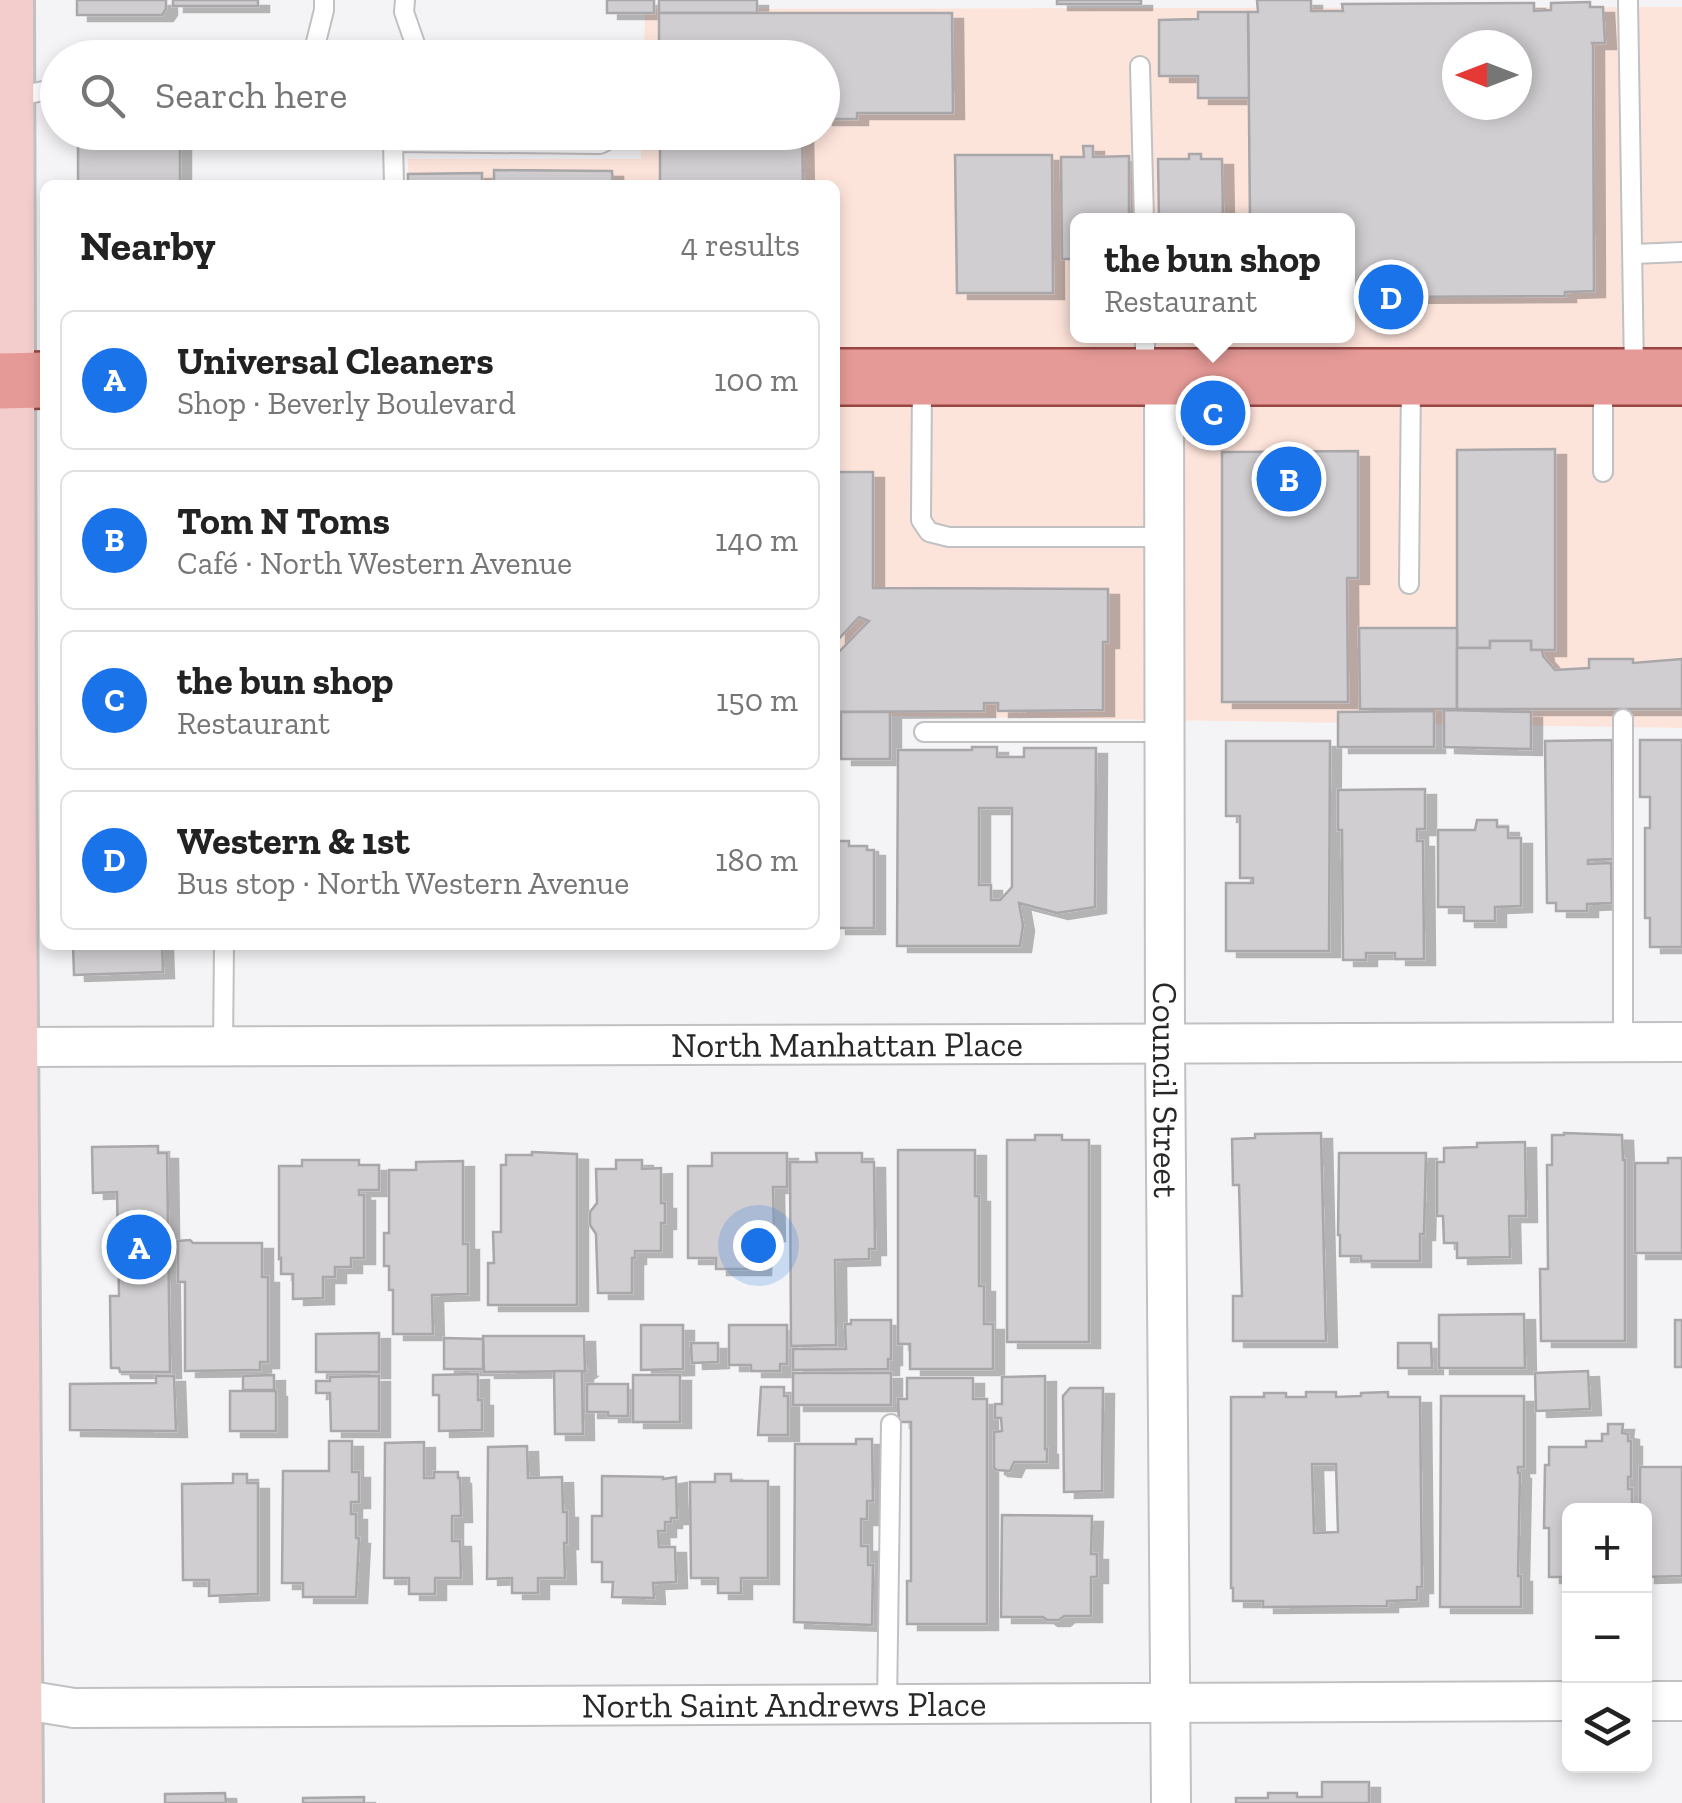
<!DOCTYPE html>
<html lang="en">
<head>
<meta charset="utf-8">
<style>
	:root { --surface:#fff; --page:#f6f6f6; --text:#222; --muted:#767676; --line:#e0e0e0; --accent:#1a73e8 }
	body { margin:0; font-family:"Zilla Slab",serif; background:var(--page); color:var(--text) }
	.controls { position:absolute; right:30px; bottom:30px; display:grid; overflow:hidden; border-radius:15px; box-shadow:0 5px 15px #0003 }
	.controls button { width:90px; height:90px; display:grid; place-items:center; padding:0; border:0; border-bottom:2px solid var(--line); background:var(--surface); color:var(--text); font:50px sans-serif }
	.compass { position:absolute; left:1442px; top:30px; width:90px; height:90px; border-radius:50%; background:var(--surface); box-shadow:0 5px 15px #0003; rotate:270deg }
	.you { position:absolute; left:758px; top:1245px; width:35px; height:35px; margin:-25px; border:8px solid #fff; border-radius:50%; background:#1a73e8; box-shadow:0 0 0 15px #1a73e833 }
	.badge { display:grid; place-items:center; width:65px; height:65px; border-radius:50%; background:var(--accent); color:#fff; font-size:32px; font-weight:700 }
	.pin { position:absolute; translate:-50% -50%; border:5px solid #fff; box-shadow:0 2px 10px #0006 }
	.popup { position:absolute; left:1070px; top:213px; width:285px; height:130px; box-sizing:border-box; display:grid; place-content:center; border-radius:15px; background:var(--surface); filter:drop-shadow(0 2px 8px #0005); font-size:32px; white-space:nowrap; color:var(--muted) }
	.popup b { font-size:38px; color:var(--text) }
	.popup::after { content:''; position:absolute; left:50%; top:100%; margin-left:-20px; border:20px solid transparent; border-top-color:var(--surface) }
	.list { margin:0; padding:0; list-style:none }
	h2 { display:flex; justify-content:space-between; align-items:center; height:130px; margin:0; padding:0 40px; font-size:42px }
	h2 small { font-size:32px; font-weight:400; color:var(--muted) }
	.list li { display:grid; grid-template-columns:65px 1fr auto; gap:30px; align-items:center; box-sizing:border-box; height:140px; margin:0 20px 20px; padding:0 20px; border:2px solid var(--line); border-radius:15px }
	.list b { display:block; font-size:38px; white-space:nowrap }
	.list p { margin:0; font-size:32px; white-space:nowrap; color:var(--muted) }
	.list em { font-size:32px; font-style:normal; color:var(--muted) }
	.icon { flex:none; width:55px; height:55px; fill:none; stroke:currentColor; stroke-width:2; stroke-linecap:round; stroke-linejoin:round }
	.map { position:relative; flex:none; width:1682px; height:1803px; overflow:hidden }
	.search { position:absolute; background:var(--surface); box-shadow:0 5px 15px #0003; left:40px; top:40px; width:800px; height:110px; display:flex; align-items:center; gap:25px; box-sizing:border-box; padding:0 35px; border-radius:55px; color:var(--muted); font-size:38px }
	.panel { position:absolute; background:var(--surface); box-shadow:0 5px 15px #0003; left:40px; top:180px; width:800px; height:770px; border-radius:15px }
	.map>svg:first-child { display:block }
</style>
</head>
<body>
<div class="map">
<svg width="1682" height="1803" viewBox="0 0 1682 1803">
	<defs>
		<filter id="shadow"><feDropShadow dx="11" dy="6" stdDeviation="0" flood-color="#0004"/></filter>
	</defs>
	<rect width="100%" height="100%" fill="#f4f4f6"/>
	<path fill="#fde4db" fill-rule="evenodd" d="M1682 7V728L835 715V185H408V159H641L642 133 822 132V58L644 57 645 9ZM1457 45H1517V105H1457ZM1078 220H1348V336H1078Z"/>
	<g fill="#d1ced1" stroke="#a9a7a9" stroke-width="2.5" fill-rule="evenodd" filter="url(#shadow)">
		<path d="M77 0H166V9L162 15H77Z"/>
		<rect x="173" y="0" width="85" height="6"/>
		<rect x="607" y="0" width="47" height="13"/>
		<rect x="659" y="0" width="98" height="13"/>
		<rect x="1057" y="0" width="84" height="4"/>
		<path d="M1257 0H1311V11H1343L1342 4 1534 3V11L1551 10V3L1590 2V7H1603L1605 43H1591L1593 44 1594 291 1565 292V296L1375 297V294H1348V220H1250L1248 12H1258ZM1457 45H1517V105H1457Z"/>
		<path d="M1198 12H1248L1249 98H1198V76H1159V20L1198 19Z"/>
		<path d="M659 13H952L953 113H857V119H822V58H659Z"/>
		<rect x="78" y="132" width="102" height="53"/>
		<path d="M660 132H802L803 185H660Z"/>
		<path d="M1083 146H1093V157L1129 156V220H1078V259H1062L1061 157H1084Z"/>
		<path d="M1189 154H1201V159H1222L1223 215H1250V220H1159L1158 159H1189Z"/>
		<path d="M955 155H1052L1053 293H957Z"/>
		<path d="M494 170 612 171 613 185H494Z"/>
		<path d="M482 173V185H408V174Z"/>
		<path d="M1555 449V650H1531V641H1490V648H1457V450Z"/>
		<path d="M1358 451V578H1347L1348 702H1222V452Z"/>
		<path d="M835 472H873V588L1108 589V642H1103V710L998 711V703H984V711L835 712V656L869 621 859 617 835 643Z"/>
		<path d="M1359 628H1457V709H1360Z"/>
		<path d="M1490 641H1531V650H1542L1543 656 1555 670 1589 668V659H1633V663L1682 659V709H1457V648H1490Z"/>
		<path d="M1444 710 1531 712V749L1444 747Z"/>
		<path d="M1434 711V747H1338V712Z"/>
		<rect x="841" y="712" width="49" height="47"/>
		<path d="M1612 740 1613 859 1588 860V864L1611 863 1612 903 1587 904V911H1556V903H1547L1545 741Z"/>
		<path d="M1640 740H1682V947H1650V918H1645V828H1650V797H1640Z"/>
		<path d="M1226 741H1330L1329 951H1226V883H1253V878H1240V816H1226Z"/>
		<path d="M972 747H997V757H1024V748H1096L1095 907 1057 913 1019 903 1023 925 1020 946H897L898 750H972ZM979 808H1012V887L1000 900H991V885H979Z"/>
		<path d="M1425 789V829H1417V841H1423L1424 959H1395V953H1366V960H1343L1342 830H1338V790Z"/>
		<path d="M1477 820H1497V827H1508V838H1521V906L1495 907V921H1464V907H1438V830H1475Z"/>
		<path d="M835 841H849V846H867V850H874V928H835Z"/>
		<path d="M73 945H162L163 972 74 975Z"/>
		<path d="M1321 1133 1326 1341H1233V1296H1242L1239 1185H1233L1232 1139 1255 1138V1134Z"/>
		<path d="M1564 1133 1622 1135 1623 1160H1625V1341H1541L1540 1269H1548L1547 1165H1552V1135H1564Z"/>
		<path d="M1035 1135H1062V1140H1089V1342H1007V1140H1035Z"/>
		<path d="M1525 1142 1526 1216H1509L1510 1257 1457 1258V1243H1444L1443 1216H1437V1162H1444V1148L1477 1147V1143Z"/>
		<path d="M158 1146V1153H167L170 1372H120L119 1368H111L110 1296H119L117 1192 93 1193 92 1147Z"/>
		<path d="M898 1150H975V1196H979V1286H984V1324H993V1369H910V1344H898Z"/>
		<path d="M532 1152 577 1154V1305H488V1263H494L493 1232H501V1165H506V1155H532Z"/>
		<path d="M712 1153H787V1187H773L774 1235H761L760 1269H716V1258H688V1166H712Z"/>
		<path d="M816 1153H862V1162H874L875 1249H869V1259L835 1260 836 1345 791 1346 790 1162H817Z"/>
		<path d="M1339 1153H1426L1424 1234H1420V1261H1361V1256H1340V1235H1338Z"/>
		<path d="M1668 1158H1682V1253H1635V1163H1668Z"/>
		<path d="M302 1160H359V1165H379V1190H359V1195H364V1258H351V1267H335V1277H323V1298L293 1299V1274H281V1258L279 1259V1166H302Z"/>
		<path d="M616 1160H642V1169L661 1168V1203H665V1223H661V1251H635V1258H632V1293H598L596 1234 590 1225V1212L597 1203 596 1169H616Z"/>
		<path d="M463 1161V1244H468V1294L432 1295 433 1334H393V1290H389V1266H384V1233H389V1170H416V1162Z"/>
		<path d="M190 1240 193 1243H262V1277H268V1362H260V1370L185 1371V1282H178V1241Z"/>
		<path d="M1524 1314 1525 1368H1439V1315Z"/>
		<path d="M851 1320H891V1359H888V1369L793 1370V1349H846L845 1324H851Z"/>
		<rect x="1675" y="1320" width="7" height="47"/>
		<path d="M641 1325H683V1369L641 1370Z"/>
		<path d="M729 1325H787V1364H780V1371H751V1365H729Z"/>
		<path d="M379 1333V1372H316V1334Z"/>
		<path d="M483 1336H584L585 1371 484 1372Z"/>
		<path d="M444 1338 483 1339V1369H444Z"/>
		<path d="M691 1343H718V1362L692 1363Z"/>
		<path d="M1398 1343H1431L1432 1368H1398Z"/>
		<path d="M554 1371H585L582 1373 583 1434H555Z"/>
		<path d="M1588 1371 1590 1409 1536 1411 1535 1373Z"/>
		<rect x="793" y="1373" width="98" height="32"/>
		<path d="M478 1374V1400H482V1430L439 1431V1395H433V1375Z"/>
		<path d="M274 1375V1390H243V1376Z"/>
		<rect x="633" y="1375" width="47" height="47"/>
		<path d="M156 1376H174L176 1431 70 1430V1384L156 1383Z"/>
		<path d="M379 1376V1431H331L330 1393H316V1381H330V1377Z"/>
		<path d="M1045 1376V1449H1047V1462H1014L1010 1471 997 1470 994 1468V1432L1002 1431 1001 1418H995V1404H1002V1377Z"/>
		<path d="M907 1378H973V1399H987V1624H907V1581H911V1422H899L898 1399H907Z"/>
		<path d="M587 1384H628V1416H608V1412H587Z"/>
		<path d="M761 1387H784V1396H788V1435H758Z"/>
		<path d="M1070 1388H1103L1102 1491 1064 1492 1063 1396Z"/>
		<rect x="230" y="1391" width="46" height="40"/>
		<path d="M1306 1392H1336V1397L1361 1396V1393L1388 1392V1397H1420L1422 1587H1417V1600L1387 1601V1606L1263 1607V1601H1233V1588H1231V1397H1264V1393H1286V1397H1306ZM1312 1464H1336L1338 1532 1314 1533Z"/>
		<path d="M1441 1396H1524V1467H1518V1473H1520L1518 1576H1521V1607H1440Z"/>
		<path d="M1608 1424H1623L1622 1433 1628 1434V1441H1631V1477H1628V1489H1632V1510H1570V1577H1549V1528H1544L1545 1465H1549V1447H1586V1441H1602V1434H1608Z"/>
		<path d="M856 1439H872L873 1501H867V1519H861V1546H868V1565H873L872 1625 794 1622 795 1444H856Z"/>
		<path d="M329 1441H352V1472H359V1502H351V1514H356V1538H359L356 1597H303V1583H282L283 1471H329Z"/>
		<path d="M424 1442V1478H434V1472H458V1478H460L461 1516H452V1541H460L461 1578H435V1594H409V1578H384L385 1443Z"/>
		<path d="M527 1446 528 1478 562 1477 563 1512H567V1543H564L565 1578H538V1593H512V1578L487 1579 488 1447Z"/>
		<path d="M1640 1467H1682V1576L1644 1577V1510H1640Z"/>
		<path d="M233 1474H247V1483H258V1594L209 1596V1580H183L182 1484 233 1483Z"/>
		<path d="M715 1474H731V1481H768V1578H741V1593H718V1578H691L690 1482H715Z"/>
		<path d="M602 1476 663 1477V1479L676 1477 677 1518H671V1522H665V1531H658L659 1547H675L676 1582 653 1583 654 1598 612 1597 613 1582H602V1562H592V1516H602Z"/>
		<path d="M1002 1515 1092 1516 1091 1554H1097V1577H1091V1616H1064L1059 1620H1047L1043 1617H1001Z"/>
		<path d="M1322 1782H1369V1803H1236V1798H1268V1793H1297V1797H1322Z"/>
		<path d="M225 1793 226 1803H165V1794Z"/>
		<path d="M364 1797V1803H303V1798Z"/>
	</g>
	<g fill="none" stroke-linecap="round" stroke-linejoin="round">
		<defs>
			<g id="lane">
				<path d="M405 0 404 12 420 58"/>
				<path d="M1628 0 1634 371"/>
				<path d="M312 58 324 10V0"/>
				<path d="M1140 66 1144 220"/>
				<path d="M14 97 58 88"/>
				<path d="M222 132 223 135 333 132"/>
				<path d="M365 132 393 142 600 144 624 132"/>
				<path d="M393 142 394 185"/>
				<path d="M1633 254 1682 252"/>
				<path d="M1145 336V370"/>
				<path d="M922 382 921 520 929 532 949 537H1164"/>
				<path d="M1603 383V472"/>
				<path d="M1409 584 1411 381"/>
				<path d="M1623 719V1043"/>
				<path d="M924 732H1165"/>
				<path d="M223 1047 224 945"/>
				<path d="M887 1704 891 1424"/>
			</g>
			<g id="street">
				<path id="s1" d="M1164 375 1165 1045 1171 1803"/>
				<path id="s2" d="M12 1047 1682 1042"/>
				<path id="s3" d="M0 1696 74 1708 1570 1701"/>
				<path d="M1644 1701H1682"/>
			</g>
			<path id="secondary" d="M7 0 9 716 16 1803"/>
			<g id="primary">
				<path d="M835 377H1682"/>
				<path d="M0 381 45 380"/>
			</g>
		</defs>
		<use href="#lane" stroke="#c1c1c3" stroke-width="22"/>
		<use href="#street" stroke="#c1c1c3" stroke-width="42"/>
		<use href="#secondary" stroke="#c1c1c3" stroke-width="58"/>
		<use href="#primary" stroke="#994743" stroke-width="60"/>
		<use href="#lane" stroke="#fff" stroke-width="18"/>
		<use href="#street" stroke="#fff" stroke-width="38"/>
		<use href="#secondary" stroke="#f3cdcb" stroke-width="52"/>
		<use href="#primary" stroke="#e69a97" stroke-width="55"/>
	</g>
	<g text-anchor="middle" stroke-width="10" stroke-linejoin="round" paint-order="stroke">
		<g font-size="35" fill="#282829" stroke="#f4f4f6">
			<text dy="12" stroke="none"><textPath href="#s2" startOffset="835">North Manhattan Place</textPath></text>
			<text dy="12" stroke="none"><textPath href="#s1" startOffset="715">Council Street</textPath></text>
			<text dy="12" stroke="none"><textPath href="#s3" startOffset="785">North Saint Andrews Place</textPath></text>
		</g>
	</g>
</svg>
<div class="controls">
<button>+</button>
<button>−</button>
<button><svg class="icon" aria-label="layers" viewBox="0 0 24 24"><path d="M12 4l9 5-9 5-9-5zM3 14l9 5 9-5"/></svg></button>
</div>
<svg class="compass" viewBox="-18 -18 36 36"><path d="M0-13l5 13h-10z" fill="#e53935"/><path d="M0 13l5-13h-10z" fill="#767676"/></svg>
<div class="you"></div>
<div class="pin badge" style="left:139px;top:1247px">A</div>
<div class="pin badge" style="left:1289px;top:479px">B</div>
<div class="pin badge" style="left:1213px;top:413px">C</div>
<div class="popup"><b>the bun shop</b>Restaurant</div>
<div class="pin badge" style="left:1391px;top:297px">D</div>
<div class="search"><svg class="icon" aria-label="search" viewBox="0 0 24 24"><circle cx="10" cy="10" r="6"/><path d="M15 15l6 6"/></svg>Search here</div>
<section class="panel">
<h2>Nearby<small>4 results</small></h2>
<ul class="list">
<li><span class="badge">A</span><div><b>Universal Cleaners</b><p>Shop · Beverly Boulevard</p></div><em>100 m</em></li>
<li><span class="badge">B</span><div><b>Tom N Toms</b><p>Café · North Western Avenue</p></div><em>140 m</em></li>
<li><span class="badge">C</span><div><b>the bun shop</b><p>Restaurant</p></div><em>150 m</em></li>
<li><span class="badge">D</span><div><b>Western &amp; 1st</b><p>Bus stop · North Western Avenue</p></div><em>180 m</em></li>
</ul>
</section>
</div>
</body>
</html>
